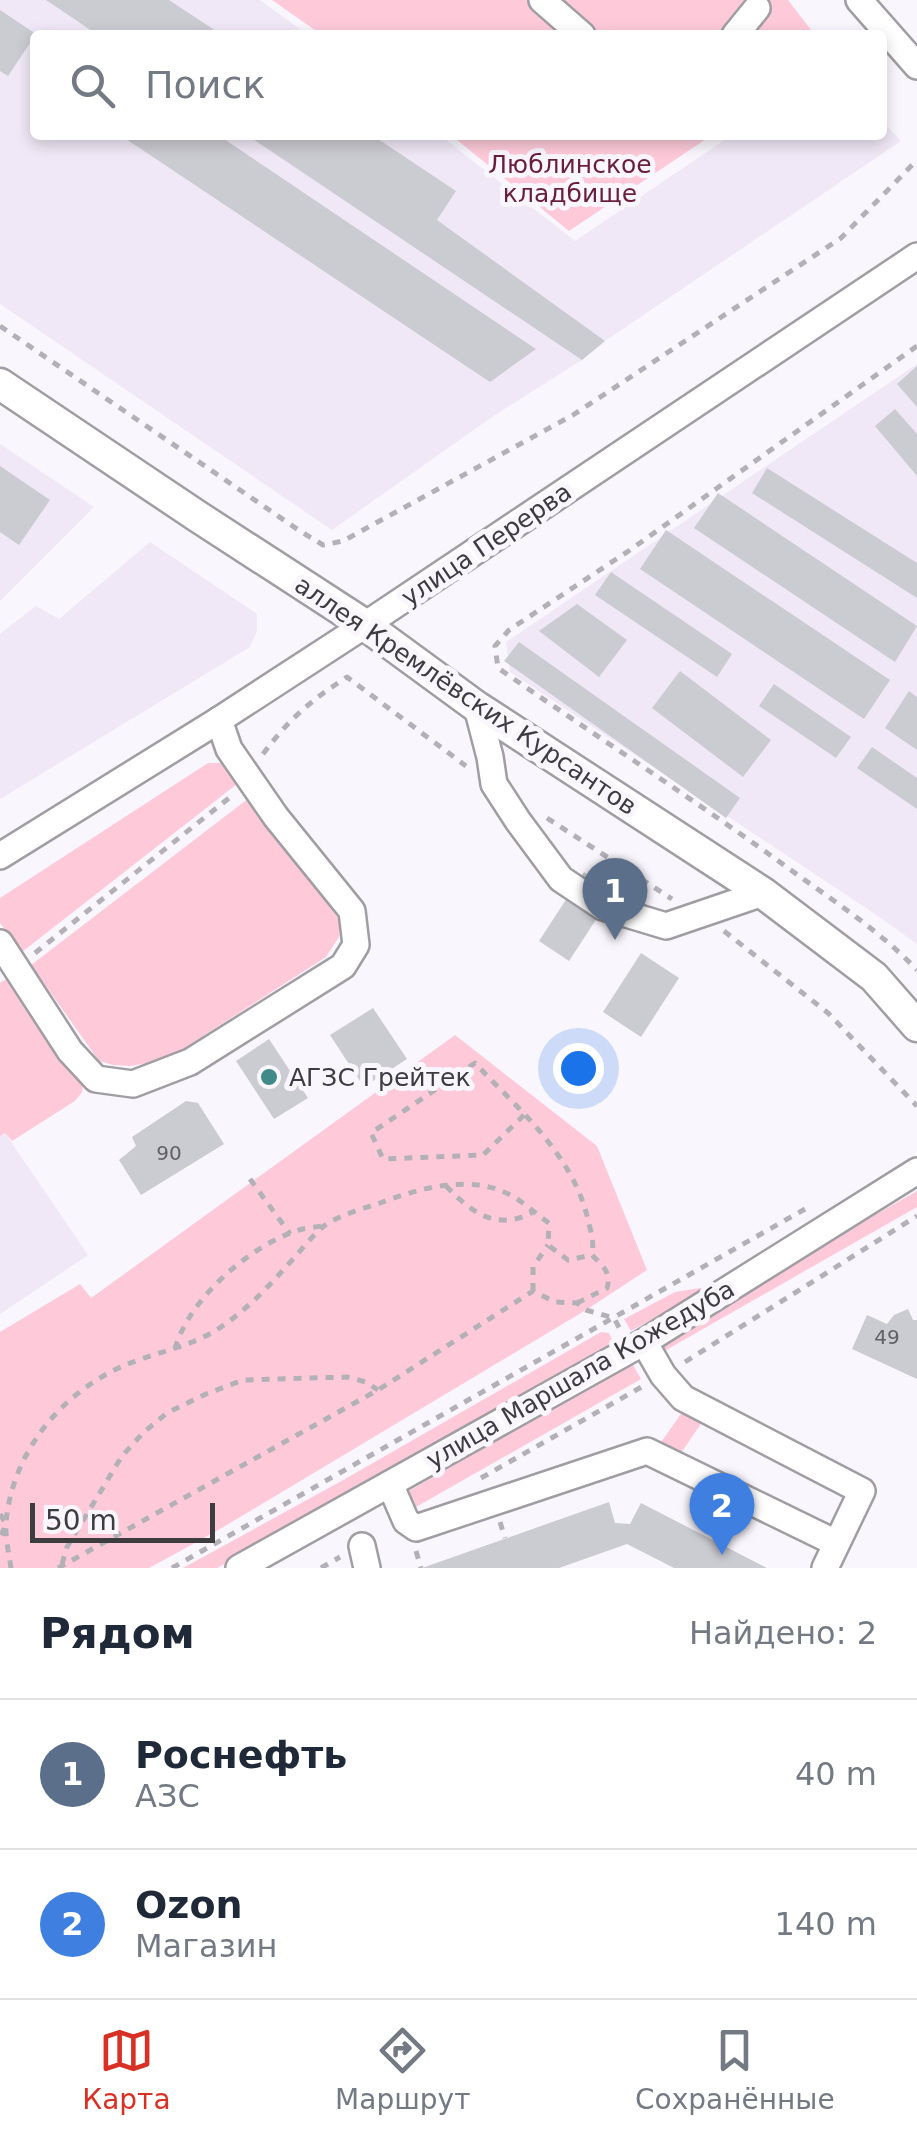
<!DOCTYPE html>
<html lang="ru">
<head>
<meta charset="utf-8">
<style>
	:root { --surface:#fff; --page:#f6f6f7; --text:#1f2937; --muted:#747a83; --line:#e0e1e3; --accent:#d93025 }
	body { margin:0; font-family:"DejaVu Sans",sans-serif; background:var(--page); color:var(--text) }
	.scale { position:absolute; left:30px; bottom:25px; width:185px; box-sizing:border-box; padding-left:10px; border:5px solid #3d3c3e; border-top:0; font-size:28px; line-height:35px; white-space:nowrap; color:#3d3c3e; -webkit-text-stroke:8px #faf6fd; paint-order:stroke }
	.you { position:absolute; left:578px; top:1068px; width:35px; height:35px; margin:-25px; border:8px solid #fff; border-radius:50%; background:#1a73e8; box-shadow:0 0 0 15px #1a73e833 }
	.badge { display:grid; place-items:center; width:65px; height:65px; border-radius:50%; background:var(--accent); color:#fff; font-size:32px; font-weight:700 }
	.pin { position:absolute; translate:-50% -82px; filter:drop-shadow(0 2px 5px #0008) }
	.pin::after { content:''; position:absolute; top:52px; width:35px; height:30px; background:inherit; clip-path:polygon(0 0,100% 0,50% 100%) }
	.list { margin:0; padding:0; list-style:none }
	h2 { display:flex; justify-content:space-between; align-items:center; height:130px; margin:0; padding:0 40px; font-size:42px }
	h2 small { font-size:32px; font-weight:400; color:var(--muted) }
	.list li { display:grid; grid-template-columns:65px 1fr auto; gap:30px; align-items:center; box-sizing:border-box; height:150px; padding:0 40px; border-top:2px solid var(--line) }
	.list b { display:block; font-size:38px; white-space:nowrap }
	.list p { margin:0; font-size:32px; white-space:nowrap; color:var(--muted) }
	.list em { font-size:32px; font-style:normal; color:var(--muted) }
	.icon { flex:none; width:55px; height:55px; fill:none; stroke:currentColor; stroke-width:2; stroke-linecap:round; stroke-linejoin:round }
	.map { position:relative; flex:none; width:917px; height:1568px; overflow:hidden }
	.search { position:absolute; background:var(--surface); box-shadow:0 5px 15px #0003; left:30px; right:30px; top:30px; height:110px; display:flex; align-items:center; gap:25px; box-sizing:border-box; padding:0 35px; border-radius:10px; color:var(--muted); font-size:38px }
	.sheet { height:430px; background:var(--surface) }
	nav { display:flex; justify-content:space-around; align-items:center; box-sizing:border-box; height:140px; border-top:2px solid var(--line); background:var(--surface); font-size:28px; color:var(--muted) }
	nav a { display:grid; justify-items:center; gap:5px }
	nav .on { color:var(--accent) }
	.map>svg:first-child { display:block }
</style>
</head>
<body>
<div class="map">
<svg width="917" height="1568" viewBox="0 0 917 1568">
	<rect width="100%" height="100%" fill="#faf6fd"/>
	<g fill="#f0e8f6">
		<path d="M0 0H260L308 35H35V135H440L575 241 732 135H882V121L901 141 605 341 582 360 492 417 332 530 0 304Z"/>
		<path d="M917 364V944L875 914 510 672 506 642Z"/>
		<path d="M0 444 94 507 0 601Z"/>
		<path d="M150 542 257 614V631L250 647 0 799V634L36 606 59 619Z"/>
		<path d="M5 1133 88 1255 0 1314V1136Z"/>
	</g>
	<g fill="#fecada">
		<path d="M272 0H788L815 35H322Z"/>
		<path d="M451 135H712L569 231Z"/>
		<path d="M208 763H221L237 784 22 952 0 923V898Z"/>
		<path d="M249 798 340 921 339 937 326 957 167 1059 131 1066 113 1065 99 1061 31 965Z"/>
		<path d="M8 978 83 1084 82 1092 75 1101 12 1141 5 1133 0 1136V983Z"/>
		<path d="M455 1035 597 1146 647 1270 586 1310 215 1532 149 1568H0V1332L80 1284 91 1298Z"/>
		<path d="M917 1191V1207L661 1353 653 1342Z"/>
		<path d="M712 1286 631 1331 624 1319 675 1292Z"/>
		<path d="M601 1332 609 1333 613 1342 612 1346 217 1568H183L345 1479Z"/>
		<path d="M632 1363 641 1379 416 1507 407 1492Z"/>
		<path d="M689 1413 700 1418V1425L679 1456 659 1445 681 1414Z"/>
	</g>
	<g fill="#cbcbd2">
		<path d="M46 0H169L222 35H98Z"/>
		<path d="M0 10 36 34 8 76 0 71Z"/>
		<path d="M120 135H218L536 349 490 382Z"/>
		<path d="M247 135H372L456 191 437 220 605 341 582 360Z"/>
		<path d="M917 366V407L897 384Z"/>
		<path d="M895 409 917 434V476L875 426Z"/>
		<path d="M0 466 50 500 19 545 0 532Z"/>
		<path d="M767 468 917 563V598L752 493Z"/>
		<path d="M718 493 917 626 895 662 694 528Z"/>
		<path d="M666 530 890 680 864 719 640 569Z"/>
		<path d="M611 572 732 654 717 677 595 595Z"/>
		<path d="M577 604 627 640 599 677 539 631Z"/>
		<path d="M519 642 740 798 726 818 504 661Z"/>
		<path d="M680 671 771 740 743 777 652 708Z"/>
		<path d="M774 684 851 737 836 758 759 706Z"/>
		<path d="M909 691 917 697V750L885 728Z"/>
		<path d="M872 747 917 778V809L857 768Z"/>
		<path d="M584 872 614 892 569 961 539 941Z"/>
		<path d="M641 953 679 978 641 1037 603 1012Z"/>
		<path d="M373 1008 407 1059 364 1087 330 1035Z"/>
		<path d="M269 1039 308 1098 274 1119 236 1061Z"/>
		<path d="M186 1101 198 1103 224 1144 141 1195 119 1160 136 1146 132 1137Z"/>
		<path d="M908 1309 913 1320H917V1379L852 1349 867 1315 887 1324 894 1315Z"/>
		<path d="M609 1502 615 1523 630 1524 641 1503 767 1568H674L627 1544 559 1568H422Z"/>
	</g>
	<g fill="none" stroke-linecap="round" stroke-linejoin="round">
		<defs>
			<g id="minor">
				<path d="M542 0 582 35"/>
				<path d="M859 0 917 66"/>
				<path d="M735 35 757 8"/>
				<path d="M477 707 490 757 494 784 518 821 561 879 603 907 666 926 763 893"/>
				<path d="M0 856 219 720 365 625 917 256"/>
				<path d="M0 943 70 1051 96 1079 133 1084 190 1062 343 966 356 945 352 911 276 817 229 749 219 720"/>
				<path d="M644 1342 663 1375 683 1398 862 1491 825 1568"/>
				<path d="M390 1484 406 1521 416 1528 647 1451 836 1543"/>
				<path d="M362 1546 367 1568"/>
				<path d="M239 1568 644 1342 917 1171"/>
			</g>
			<path id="major" d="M0 384 197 516 365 625 477 707 763 893 874 977 917 1026"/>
		</defs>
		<use href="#minor" stroke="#a09da3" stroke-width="30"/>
		<use href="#major" stroke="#a09da3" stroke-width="35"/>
		<g stroke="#b4b1b6" stroke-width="5" stroke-dasharray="8 8" stroke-linecap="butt">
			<path d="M0 326 300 531 323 545 343 541 573 415 841 238 917 160"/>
			<path d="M917 346 630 550 509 630 495 646 498 668C593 734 690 797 784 865 829 898 878 929 917 970"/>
			<path d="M263 754C289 719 310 701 347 677L466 766"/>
			<path d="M547 818 672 899"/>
			<path d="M724 931 828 1013 917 1106"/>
			<path d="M35 953 234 794"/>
			<path d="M524 1115 483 1155 383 1159 371 1133 475 1063C520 1111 575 1156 589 1224 592 1235 594 1244 592 1255"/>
			<path d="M250 1179 290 1234"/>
			<path d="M446 1186C471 1212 496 1232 533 1212"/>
			<path d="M533 1291V1267L548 1245"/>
			<path d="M175 1349C188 1300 250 1245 299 1230 306 1228 315 1227 322 1226"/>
			<path d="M685 1362 917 1216"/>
			<path d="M481 1478 645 1385"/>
			<path d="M0 1514 6 1524 0 1538"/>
			<path d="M500 1522 505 1538"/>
			<path d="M416 1551 421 1568"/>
			<path d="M62 1564 67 1547 122 1456 144 1432 167 1413 206 1394 243 1380 347 1377 366 1382 378 1390"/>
			<path d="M11 1568C9 1554 5 1537 6 1523 12 1453 60 1394 123 1366 155 1352 192 1347 221 1327 249 1308 270 1285 293 1259 302 1249 313 1235 324 1226 339 1215 362 1209 380 1203 420 1188 472 1173 512 1196 525 1203 537 1215 549 1223L548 1245 568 1260 592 1255C602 1266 612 1272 607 1288L577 1303"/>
			<path d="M58 1568 378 1390 533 1291 555 1302 577 1303 586 1310 614 1318 621 1331"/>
			<path d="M172 1568 805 1209"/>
			<path d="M321 1568 340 1557"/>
		</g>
		<use href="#minor" stroke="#fff" stroke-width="25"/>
		<use href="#major" stroke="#fff" stroke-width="30"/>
	</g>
	<circle fill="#428a8a" stroke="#faf6fd" stroke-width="4" cx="269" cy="1077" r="10"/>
	<g text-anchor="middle" stroke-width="10" stroke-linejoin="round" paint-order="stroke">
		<g font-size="20" fill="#606063">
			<text x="169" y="1160">90</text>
			<text x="887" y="1344">49</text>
		</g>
		<g font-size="25" fill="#691e3e" stroke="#faf6fd">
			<text x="570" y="173">Люблинское<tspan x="570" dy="29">кладбище</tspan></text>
		</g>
		<g font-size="25" fill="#3d3c3e" stroke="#faf6fd">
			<text transform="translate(486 544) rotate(-34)" y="9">улица Перерва</text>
			<text transform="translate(466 695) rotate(34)" y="9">аллея Кремлёвских Курсантов</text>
			<text transform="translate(580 1374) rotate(-30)" y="9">улица Маршала Кожедуба</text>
		</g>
		<g font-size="25" fill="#3d3c3e" stroke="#faf6fd" text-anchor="start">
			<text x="289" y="1086">АГЗС Грейтек</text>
		</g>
	</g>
</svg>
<div class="scale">50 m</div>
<div class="you"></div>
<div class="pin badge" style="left:615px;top:940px;background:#5c6f8a">1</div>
<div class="pin badge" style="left:722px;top:1555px;background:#3f7fe0">2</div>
<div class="search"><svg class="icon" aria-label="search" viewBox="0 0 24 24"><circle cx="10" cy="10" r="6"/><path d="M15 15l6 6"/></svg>Поиск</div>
</div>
<section class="sheet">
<h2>Рядом<small>Найдено: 2</small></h2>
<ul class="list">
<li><span class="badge" style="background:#5c6f8a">1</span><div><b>Роснефть</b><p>АЗС</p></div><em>40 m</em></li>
<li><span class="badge" style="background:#3f7fe0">2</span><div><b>Ozon</b><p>Магазин</p></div><em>140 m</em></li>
</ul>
</section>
<nav>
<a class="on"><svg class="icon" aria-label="map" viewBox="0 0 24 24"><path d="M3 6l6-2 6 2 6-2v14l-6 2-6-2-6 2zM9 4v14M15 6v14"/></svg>Карта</a>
<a><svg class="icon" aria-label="directions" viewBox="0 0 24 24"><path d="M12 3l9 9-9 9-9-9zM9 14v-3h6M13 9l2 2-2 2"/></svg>Маршрут</a>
<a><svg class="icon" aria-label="saved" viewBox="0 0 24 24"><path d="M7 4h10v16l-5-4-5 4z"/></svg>Сохранённые</a>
</nav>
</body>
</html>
